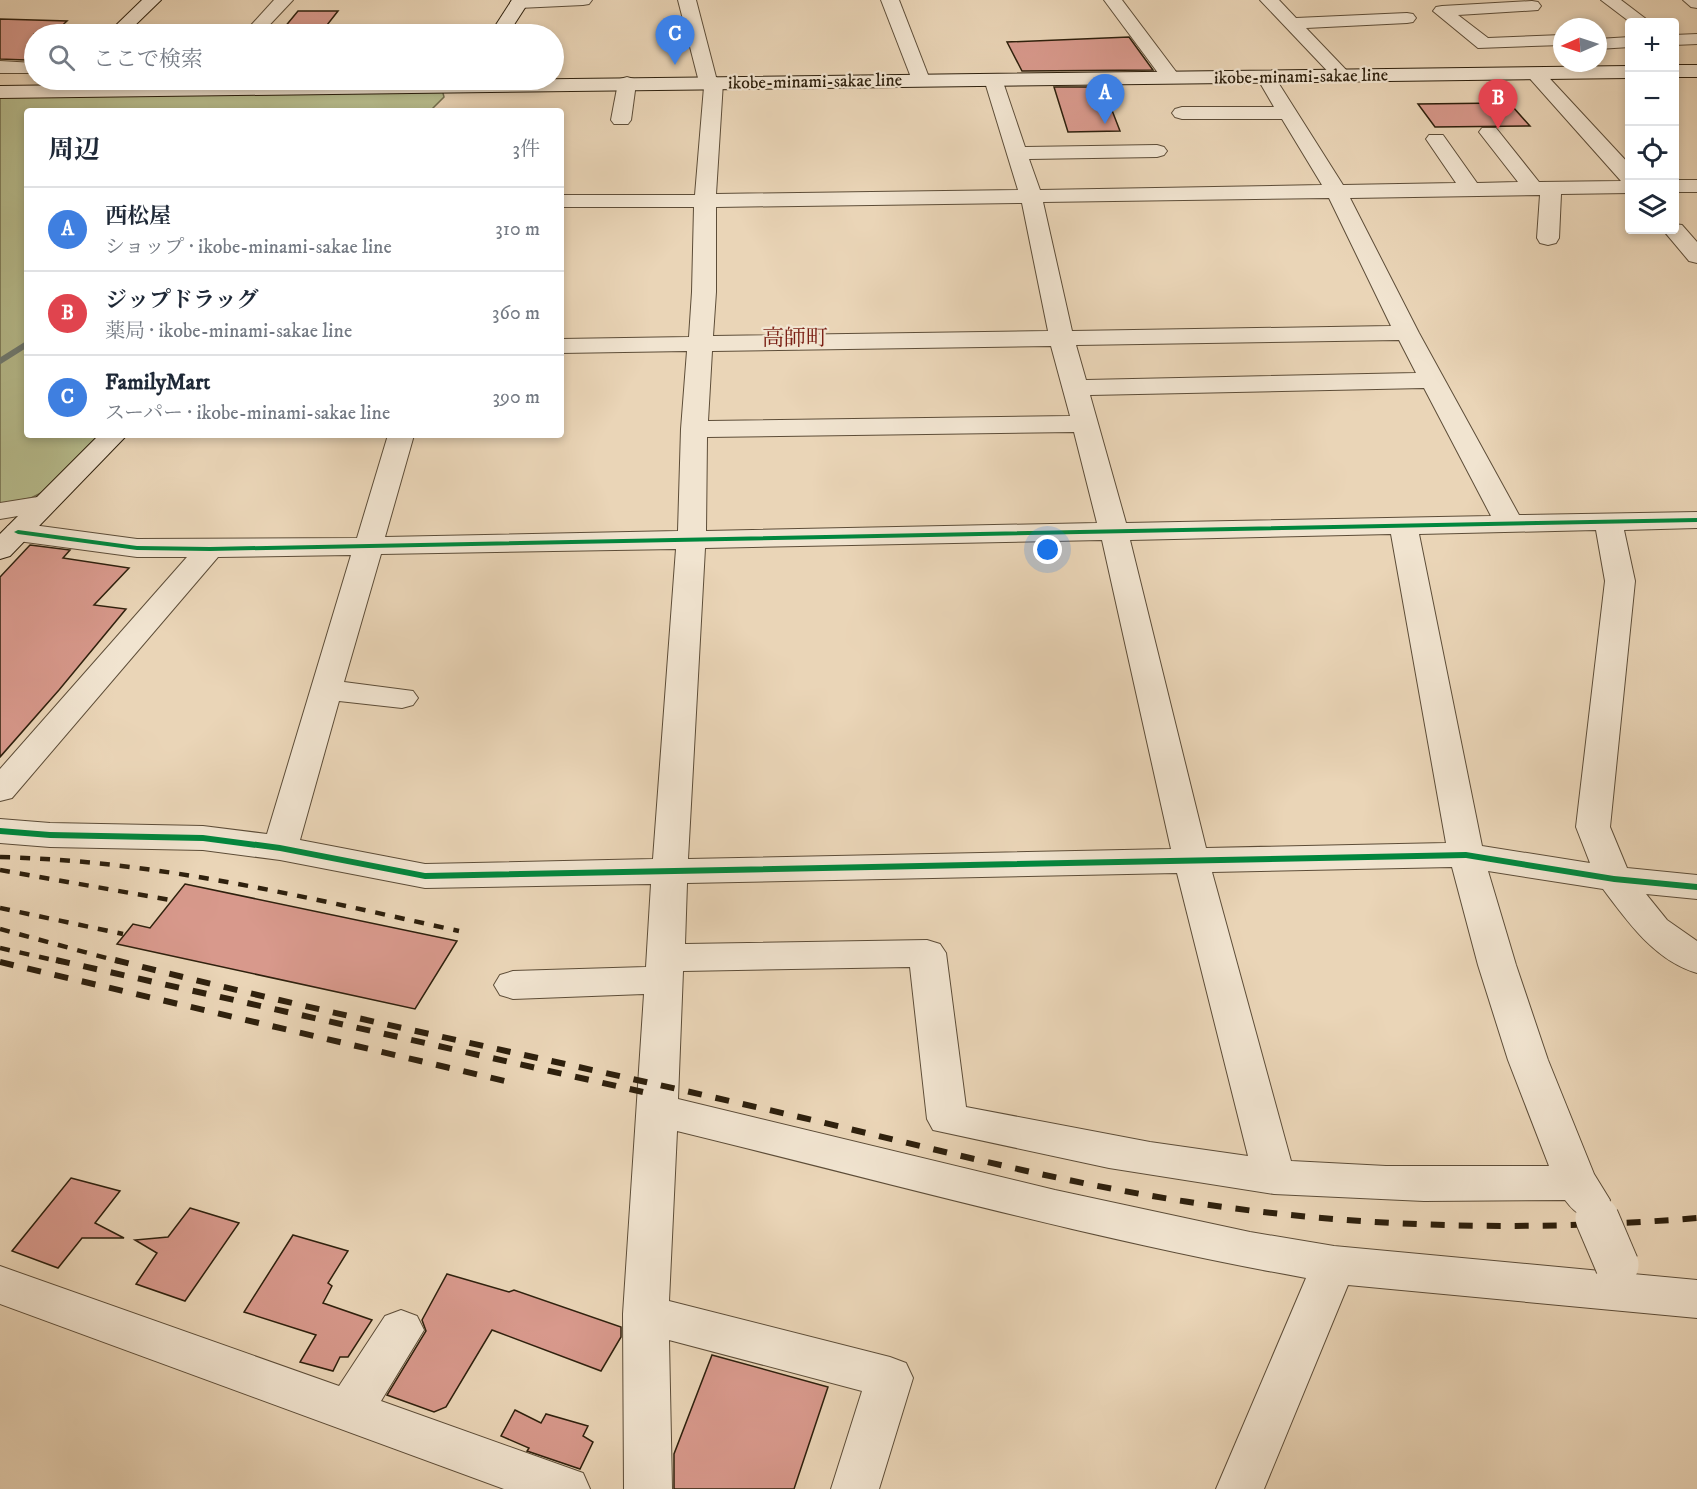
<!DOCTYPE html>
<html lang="ja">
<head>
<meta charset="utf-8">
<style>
	:root { --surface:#fff; --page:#f6f6f7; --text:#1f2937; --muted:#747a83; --line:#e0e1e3; --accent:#db2777 }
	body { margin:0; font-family:"IM FELL DW Pica","Noto Serif JP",serif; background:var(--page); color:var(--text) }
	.controls { position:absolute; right:18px; top:18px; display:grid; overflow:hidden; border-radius:6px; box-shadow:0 3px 9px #0003 }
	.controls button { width:54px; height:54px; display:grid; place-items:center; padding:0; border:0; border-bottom:2px solid var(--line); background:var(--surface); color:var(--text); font:30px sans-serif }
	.compass { position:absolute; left:1553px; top:18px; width:54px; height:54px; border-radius:50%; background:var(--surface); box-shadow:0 3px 9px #0003; rotate:267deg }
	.you { position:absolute; left:1048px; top:550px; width:21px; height:21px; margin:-15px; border:4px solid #fff; border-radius:50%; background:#1a73e8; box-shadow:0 0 0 9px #1a73e833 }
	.badge { display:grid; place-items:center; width:39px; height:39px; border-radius:50%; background:var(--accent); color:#fff; font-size:20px; font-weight:700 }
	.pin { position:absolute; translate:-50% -50px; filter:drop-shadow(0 2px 3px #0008) }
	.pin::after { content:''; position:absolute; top:32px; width:21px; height:18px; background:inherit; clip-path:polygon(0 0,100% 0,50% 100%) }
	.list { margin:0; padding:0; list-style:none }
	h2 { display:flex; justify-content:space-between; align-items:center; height:78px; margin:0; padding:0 24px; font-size:26px }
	h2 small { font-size:20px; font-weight:400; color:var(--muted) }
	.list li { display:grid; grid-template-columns:39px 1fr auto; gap:18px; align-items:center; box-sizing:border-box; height:84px; padding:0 24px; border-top:2px solid var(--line) }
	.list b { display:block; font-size:22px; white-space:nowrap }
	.list p { margin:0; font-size:20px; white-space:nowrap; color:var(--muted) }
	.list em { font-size:20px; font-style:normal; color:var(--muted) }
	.icon { flex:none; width:33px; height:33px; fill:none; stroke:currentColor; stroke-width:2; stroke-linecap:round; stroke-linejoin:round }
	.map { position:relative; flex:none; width:1697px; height:1489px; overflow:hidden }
	.search { position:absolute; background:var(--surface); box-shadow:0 3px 9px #0003; left:24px; top:24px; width:540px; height:66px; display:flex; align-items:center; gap:15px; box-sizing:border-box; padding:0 21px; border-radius:33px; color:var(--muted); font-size:22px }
	.panel { position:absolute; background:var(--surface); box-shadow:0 3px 9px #0003; left:24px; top:108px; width:540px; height:330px; border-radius:6px }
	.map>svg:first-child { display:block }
</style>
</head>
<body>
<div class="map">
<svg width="1697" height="1489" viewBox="0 0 1697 1489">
	<rect width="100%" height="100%" fill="#ead5b7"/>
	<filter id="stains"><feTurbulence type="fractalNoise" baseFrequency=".00333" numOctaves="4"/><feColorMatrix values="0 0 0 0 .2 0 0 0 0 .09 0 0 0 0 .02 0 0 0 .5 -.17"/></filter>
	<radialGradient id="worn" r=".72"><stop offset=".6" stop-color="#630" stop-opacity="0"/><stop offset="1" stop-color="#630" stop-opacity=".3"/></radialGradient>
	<path fill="#b7bd8e" stroke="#726e4e" stroke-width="1.5" d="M442 89 444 97 430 111H27V435H100L43 492 31 498 0 504V97Z"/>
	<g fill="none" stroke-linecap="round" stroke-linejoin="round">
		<path stroke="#6f7b73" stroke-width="6" d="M0 361 27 344"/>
	</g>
	<g fill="#d8998c" stroke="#2e200d" stroke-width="1.5">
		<path d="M298 11H338L320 34H279Z"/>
		<path d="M0 19 67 21 53 34H34V52L26 60 0 59Z"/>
		<path d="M1129 37 1153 70 1022 71 1007 42Z"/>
		<path d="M1054 87H1103L1120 131 1068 132Z"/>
		<path d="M1502 103 1512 106 1530 126 1435 127 1418 104Z"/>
		<path d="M30 545 70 550 63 558 129 568 94 605 126 609 59 690 0 757V577Z"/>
		<path d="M185 884 457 941 415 1009 117 944 133 924 150 928Z"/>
		<path d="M71 1178 120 1191 95 1223 124 1238H82L58 1268 12 1251Z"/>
		<path d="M190 1208 239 1223 185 1301 136 1284 157 1253 135 1240 168 1237Z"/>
		<path d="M293 1235 348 1251 328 1283 332 1286 323 1303 372 1320 348 1357H340L333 1371 300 1362 316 1335 244 1312Z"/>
		<path d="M447 1274 509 1292 514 1290 621 1327V1337L601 1371 492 1330 446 1407 434 1412 387 1395 426 1331 422 1320Z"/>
		<path d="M712 1355 828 1387 794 1489H674V1454Z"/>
		<path d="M515 1410 541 1423 546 1414 588 1426 583 1436 593 1442 580 1469 527 1451 529 1448 501 1436Z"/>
	</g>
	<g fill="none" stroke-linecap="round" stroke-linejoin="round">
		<defs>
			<g id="street">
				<path d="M274 0H293L261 34H243Z"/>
				<path d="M512 0H592L589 4 583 5 519 8 513 7 510 3Z"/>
				<path d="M678 0H696L716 77 723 82 716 194 1018 190 984 79 986 75H1000L1002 79 1025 147 1157 145 1164 147 1167 151 1164 155 1157 157 1029 159 1040 190 1322 185 1282 119H1182L1175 117 1172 113 1175 109 1182 107H1274L1256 76 1258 72H1272L1274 76 1343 185 1456 183 1426 139 1429 135H1443L1477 183 1518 182 1479 132 1482 128H1496L1539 182 1621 181 1524 72 1526 68H1540L1630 165V193L1561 194 1559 238 1556 243 1548 245 1540 243 1537 238 1540 195 1350 198 1419 333 1519 515 1697 512V528L1624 530 1635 581 1610 827 1627 868 1697 875V899L1646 894 1667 920 1697 941V973C1655 961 1628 922 1603 889L1488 871 1516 965 1548 1060 1594 1174 1610 1200 1604 1212C1584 1219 1578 1217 1565 1200L1424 1201 1274 1194 1109 1168 933 1130 927 1119 910 967 683 971 678 1099 1055 1190 1250 1232 1334 1246 1697 1280V1318L1348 1285 1264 1489H1216L1306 1278C1094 1240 886 1182 677 1131L669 1301 890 1357 906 1363 913 1378 879 1489H831L862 1391 669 1340 672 1489H624L623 1314 644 994 513 999 500 995 494 985 500 975 513 971 646 967 651 884 425 888 280 860 203 850 50 847 0 843V819L50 823 203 826 267 834 351 555 218 557 12 798 0 801V769L187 557H137L18 541 8 538 4 532 8 526 18 523 137 539 357 538 388 435H414L385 537 678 531 681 429 687 351 561 353V339L689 337 692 292 694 207H561V195H695L704 87 699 82ZM1329 198 1391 326 1072 331 1043 202ZM1022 203 1048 331 713 336 716 292V207ZM1399 340 1416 373 1086 380 1076 345ZM1051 346 1070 416 708 421 712 351ZM1424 388 1491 516 1126 523 1090 395ZM1074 432 1097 523 706 531 707 437ZM1596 530 1605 581 1576 827 1590 863 1482 846 1419 534ZM1391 534 1446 843 1206 848 1130 540ZM1102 540 1171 849 688 859 705 548ZM676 549 653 859 425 864 300 840 339 701 402 708 413 705 418 698 413 691 344 682 381 554ZM1452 867 1478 965 1508 1060 1549 1166H1386L1291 1161 1212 872ZM1177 873 1248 1156 1150 1142 966 1107 946 953 940 944 927 940 685 944 687 883Z"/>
				<path d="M881 0H899L930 80 928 84H914L912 80Z"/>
				<path d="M1104 0H1122L1180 77 1178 81H1164Z"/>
				<path d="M1260 0H1279L1296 18 1407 13 1413 14 1416 18 1413 22 1407 23 1306 28 1351 75 1349 79H1335Z"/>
				<path d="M1601 0H1621L1650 22H1630Z"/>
				<path d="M1683 0H1697V8L1691 7Z"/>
				<path d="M1532 1 1538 2 1541 6 1538 10 1458 15 1488 38 1562 35V45L1478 48 1433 11 1436 7 1442 6Z"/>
				<path d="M1697 34V44L1674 45V35Z"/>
				<path d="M1630 37V47L1598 49V39Z"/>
				<path d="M0 61 34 63V73H0Z"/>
				<path d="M627 77 634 79 636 83 631 120 628 124H614L611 120 618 83 620 79Z"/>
				<rect x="1674" y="180" width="23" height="12"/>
				<path d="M1674 224 1682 225 1697 242V263L1689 261 1663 230H1674Z"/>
				<path d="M44 496 54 498 58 504 54 510 0 519V503Z"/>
				<path d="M0 1266 339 1386 385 1316 401 1310 417 1316 424 1330 381 1401 583 1473 590 1489H504L0 1304Z"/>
			</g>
			<g id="secondary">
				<path d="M142 0H161L126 34H107Z"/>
				<path d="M512 0H530L508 34H490Z"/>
				<rect x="1674" y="65" width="23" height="12"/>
				<path d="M1630 66V78L0 98V86Z"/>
				<path d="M99 435H127L10 556 0 559V534Z"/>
			</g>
		</defs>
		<use href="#street" stroke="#5d4d38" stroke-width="2"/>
		<use href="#secondary" stroke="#2e200d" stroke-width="2"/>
		<use href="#street" fill="#f1e4d0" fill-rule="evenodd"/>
		<use href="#secondary" fill="#f1e4d0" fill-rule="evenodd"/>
		<g stroke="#2e200d" stroke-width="4.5" stroke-dasharray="10 10" stroke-linecap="butt">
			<path d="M0 857C160 861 304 897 459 931"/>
			<path d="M0 870 170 900"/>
			<path d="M0 908 123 934"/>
			<path d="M0 929 121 962"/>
			<path d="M0 948 62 962"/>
		</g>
		<g stroke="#2e200d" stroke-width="6" stroke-dasharray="14 14" stroke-linecap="butt">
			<path d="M56 960 643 1092"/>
			<path d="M115 960C322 1013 531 1055 738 1103 888 1136 1037 1179 1189 1202 1358 1228 1527 1232 1697 1218"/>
			<path d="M0 962 505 1081"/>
		</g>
		<defs>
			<path id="street-bridge" d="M1597 1218 1617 1265"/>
		</defs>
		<use href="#street-bridge" stroke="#5d4d38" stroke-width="45" stroke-linecap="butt"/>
		<use href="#street-bridge" stroke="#f1e4d0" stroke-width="43"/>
		<defs>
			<g id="cycleway">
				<path d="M1697 518V522L210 551 137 550 18 534 14 532 18 530 137 546 210 547Z"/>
				<path d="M0 828 50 832 203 835 280 845 425 873 1466 852 1614 876 1697 884V890L1614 882 1466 858 425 879 280 851 203 841 50 838 0 834Z"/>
			</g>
		</defs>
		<use href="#cycleway" stroke="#f1e4d0" stroke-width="4"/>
		<use href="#cycleway" fill="#00873e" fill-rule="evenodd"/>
	</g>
	<g text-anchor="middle" stroke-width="4.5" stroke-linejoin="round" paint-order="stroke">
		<g font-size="18" fill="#2e200d" stroke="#f1e4d0">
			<text transform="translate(1301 76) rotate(-1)" y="6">ikobe-minami-sakae line</text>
			<text transform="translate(815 81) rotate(-1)" y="6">ikobe-minami-sakae line</text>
		</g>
		<g font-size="22" fill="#7a1f14" stroke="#f1e4d0">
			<text x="795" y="345">高師町</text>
		</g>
	</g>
	<rect width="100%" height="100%" filter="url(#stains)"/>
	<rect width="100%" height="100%" fill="url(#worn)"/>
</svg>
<div class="controls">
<button>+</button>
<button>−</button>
<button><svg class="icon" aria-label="locate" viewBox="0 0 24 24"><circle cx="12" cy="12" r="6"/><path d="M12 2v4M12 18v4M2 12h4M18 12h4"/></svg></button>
<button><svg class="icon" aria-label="layers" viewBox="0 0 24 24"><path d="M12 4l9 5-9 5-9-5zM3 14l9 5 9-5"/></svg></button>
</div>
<svg class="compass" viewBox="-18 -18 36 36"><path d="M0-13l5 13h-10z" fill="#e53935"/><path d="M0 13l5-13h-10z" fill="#747a83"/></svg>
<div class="you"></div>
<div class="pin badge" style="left:1105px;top:124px;background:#3f7fe0">A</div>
<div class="pin badge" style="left:1498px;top:129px;background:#e0444e">B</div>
<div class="pin badge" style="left:675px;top:65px;background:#3f7fe0">C</div>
<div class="search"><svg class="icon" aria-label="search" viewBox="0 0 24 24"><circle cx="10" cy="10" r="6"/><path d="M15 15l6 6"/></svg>ここで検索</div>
<section class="panel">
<h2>周辺<small>3件</small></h2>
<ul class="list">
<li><span class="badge" style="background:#3f7fe0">A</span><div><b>西松屋</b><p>ショップ · ikobe-minami-sakae line</p></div><em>310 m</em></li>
<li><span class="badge" style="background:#e0444e">B</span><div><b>ジップドラッグ</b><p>薬局 · ikobe-minami-sakae line</p></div><em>360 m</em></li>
<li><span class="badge" style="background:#3f7fe0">C</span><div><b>FamilyMart</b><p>スーパー · ikobe-minami-sakae line</p></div><em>390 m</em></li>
</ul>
</section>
</div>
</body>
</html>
